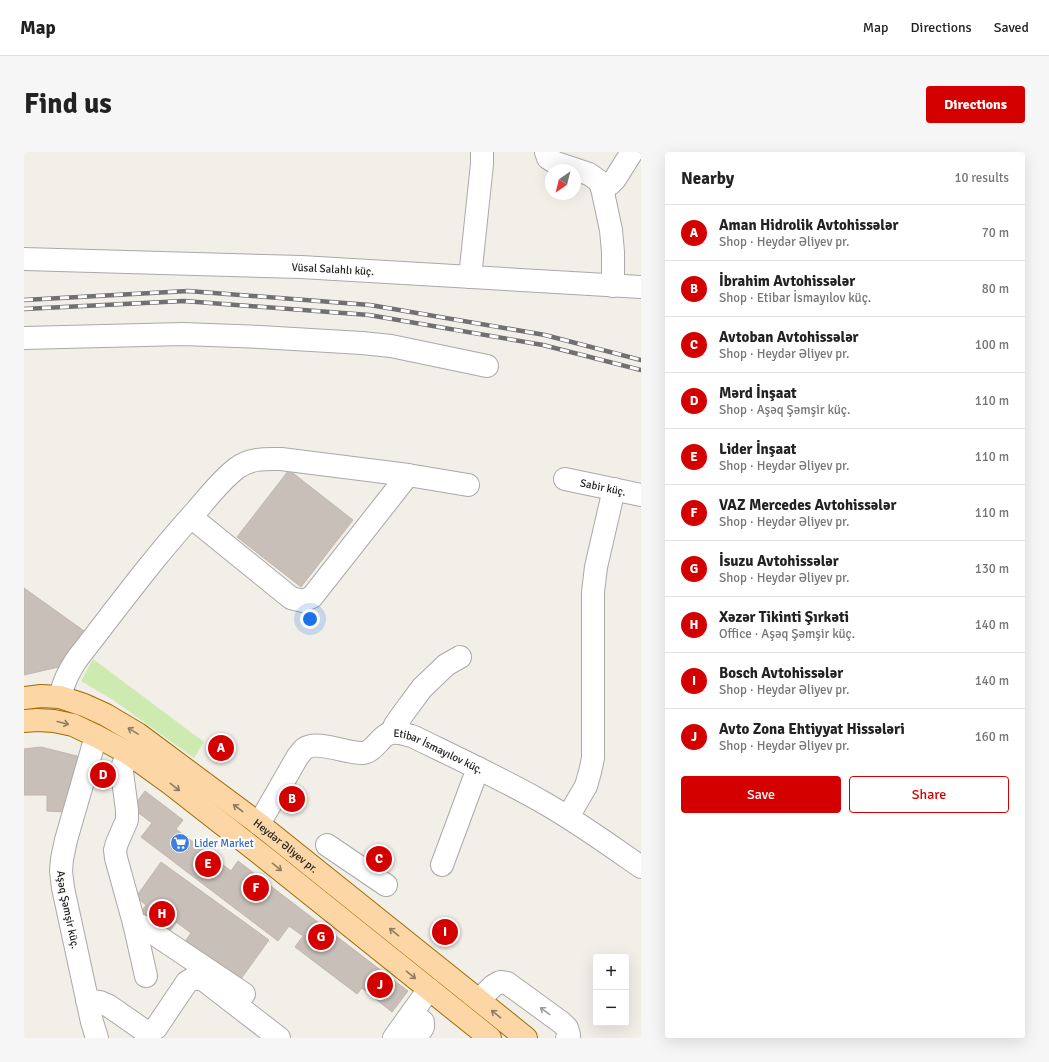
<!DOCTYPE html>
<html lang="en">
<head>
<meta charset="utf-8">
<style>
	:root { --surface:#fff; --page:#f6f6f6; --text:#222; --muted:#767676; --line:#e0e0e0; --accent:#d40000 }
	body { margin:0; font-family:Signika,sans-serif; background:var(--page); color:var(--text) }
	.controls { position:absolute; right:12px; bottom:12px; display:grid; overflow:hidden; border-radius:4px; box-shadow:0 4px 16px #0002 }
	.controls button { width:36px; height:36px; display:grid; place-items:center; padding:0; border:0; border-bottom:1px solid var(--line); background:var(--surface); color:var(--text); font:20px sans-serif }
	.compass { position:absolute; left:521px; top:12px; width:36px; height:36px; border-radius:50%; background:var(--surface); box-shadow:0 4px 16px #0002; rotate:215deg }
	.you { position:absolute; left:286px; top:467px; width:14px; height:14px; margin:-10px; border:3px solid #fff; border-radius:50%; background:#1a73e8; box-shadow:0 0 0 6px #1a73e833 }
	.badge { display:grid; place-items:center; width:26px; height:26px; border-radius:50%; background:var(--accent); color:#fff; font-size:13px; font-weight:700 }
	.pin { position:absolute; translate:-50% -50%; border:2px solid #fff; box-shadow:0 1px 4px #0006 }
	.list { margin:0; padding:0; list-style:none }
	h2 { display:flex; justify-content:space-between; align-items:center; height:52px; margin:0; padding:0 16px; font-size:17px }
	h2 small { font-size:13px; font-weight:400; color:var(--muted) }
	.list li { display:grid; grid-template-columns:26px 1fr auto; gap:12px; align-items:center; box-sizing:border-box; height:56px; padding:0 16px; border-top:1px solid var(--line) }
	.list b { display:block; font-size:15px; white-space:nowrap }
	.list p { margin:0; font-size:13px; white-space:nowrap; color:var(--muted) }
	.list em { font-size:13px; font-style:normal; color:var(--muted) }
	.actions { display:flex; gap:8px; padding:12px 16px }
	.actions a { flex:1; padding:9px 0; border:1px solid var(--accent); border-radius:4px; text-align:center; font-size:14px; color:var(--accent) }
	.actions .main { background:var(--accent); color:#fff }
	.map { position:relative; flex:none; width:617px; height:886px; overflow:hidden; border-radius:4px }
	header { display:flex; align-items:center; gap:24px; box-sizing:border-box; height:56px; padding:0 20px; background:var(--surface); border-bottom:1px solid var(--line) }
	header strong { font-size:19px }
	nav { display:flex; gap:22px; margin-inline-start:auto; font-size:14px }
	.intro { display:flex; align-items:center; justify-content:space-between; box-sizing:border-box; height:96px; padding:0 24px }
	h1 { margin:0; font-size:28px }
	.button { padding:10px 18px; border-radius:4px; background:var(--accent); color:#fff; font-size:14px; font-weight:700 }
	main { display:flex; gap:24px; padding:0 24px }
	aside { flex:1; background:var(--surface); border-radius:4px; box-shadow:0 4px 16px #0002 }
	.map>svg:first-child { display:block }
</style>
</head>
<body>
<header>
<strong>Map</strong>
<nav><a>Map</a><a>Directions</a><a>Saved</a></nav>
</header>
<div class="intro"><h1>Find us</h1><a class="button">Directions</a></div>
<main>
<div class="map">
<svg width="617" height="886" viewBox="0 0 617 886">
	<rect width="100%" height="100%" fill="#f2efe9"/>
	<path fill="#cdebb0" d="M69 507 180 590 170 606 89 548 57 529Z"/>
	<g fill="#c7bfb8" stroke="#c4b6ab">
		<path d="M265 318 329 368 277 435 213 385Z"/>
		<path d="M0 436 63 481 39 514 0 523Z"/>
		<path d="M17 595 57 605 40 660 23 659V643H0V597Z"/>
		<path d="M121 639 159 668 152 677 207 719 214 709 384 839 368 860 338 836 333 842 271 795 279 784 265 774 254 789 117 685 128 671 108 656Z"/>
		<path d="M137 710 245 788 214 831 159 792 167 781 152 770 144 782 115 762 122 753 112 745Z"/>
	</g>
	<g fill="none" stroke-linecap="round" stroke-linejoin="round">
		<defs>
			<g id="minor">
				<path d="M522 0 524 6 532 11 565 22 575 29 578 36 587 78 589 100V134"/>
				<path d="M578 36 586 32 591 27 608 0"/>
				<path id="s1" d="M0 107 277 115 617 135"/>
				<path d="M446 125 458 12V0"/>
				<path d="M0 186 159 182 236 185 338 191 367 194 463 214"/>
				<path id="s2" d="M541 327 617 343"/>
				<path d="M167 365 267 446 279 449 288 445 384 323"/>
				<path d="M36 545C40 529 44 521 53 507 92 457 130 405 173 358 185 344 198 327 213 316 226 306 241 307 257 307L384 323 444 333"/>
				<path d="M368 580 371 573 381 559 398 536 422 513 436 505"/>
				<path id="s3" d="M72 584 42 688 38 707 37 719 39 736 68 870 73 886"/>
				<path d="M104 601 99 613 98 620 103 658V668L93 691 91 698 92 706 110 771 120 775 220 842"/>
				<path d="M544 665 562 634 566 620 569 606V440L572 415 590 337"/>
				<path id="s4" d="M235 672 274 604C276 602 278 599 280 597 293 587 323 602 339 601 351 600 357 581 369 581 375 580 382 583 388 584 431 605 474 625 515 648 551 668 584 692 617 715"/>
				<path d="M303 693 362 733"/>
				<path d="M418 713 454 616"/>
				<path d="M110 771 122 824"/>
				<path d="M63 848 76 850 85 854 118 877 125 880 132 876 163 830 170 826 180 828 255 886"/>
				<path d="M455 848 469 834 476 830 483 831 538 871 543 876 545 883 543 886"/>
				<path d="M388 861 399 870V875L392 886"/>
				<path d="M370 886 405 837"/>
			</g>
			<g id="major">
				<path id="s5" d="M0 546 17 544 36 545 60 553 82 563 114 582 235 672 502 886"/>
				<path d="M0 569 13 568 30 569 49 573 72 584 104 601 147 632 244 708 466 886"/>
			</g>
		</defs>
		<use href="#minor" stroke="#a9a9a9" stroke-width="24"/>
		<use href="#major" stroke="#a06b00" stroke-width="24"/>
		<use href="#minor" stroke="#fff" stroke-width="22"/>
		<use href="#major" stroke="#fcd6a4" stroke-width="22"/>
		<defs>
			<g id="rail">
				<path d="M0 148 164 139 346 153 521 183 617 208"/>
				<path d="M0 157 160 149 345 163 519 193 617 218"/>
			</g>
		</defs>
		<use href="#rail" stroke="#707070" stroke-width="4.5"/>
		<use href="#rail" stroke="#fff" stroke-width="3" stroke-dasharray="9" stroke-linecap="butt"/>
	</g>
	<defs><path id="oneway-shaft" d="M-6 0H5M1.5-3L5.5 0L1.5 3" fill="none" stroke-width="1.6" stroke-linecap="round" stroke-linejoin="round"/></defs>
	<g stroke="#8f7c63">
		<use href="#oneway-shaft" transform="translate(39 571) rotate(14)"/>
		<use href="#oneway-shaft" transform="translate(109 579) rotate(-149)"/>
		<use href="#oneway-shaft" transform="translate(151 635) rotate(38)"/>
		<use href="#oneway-shaft" transform="translate(214 656) rotate(-143)"/>
		<use href="#oneway-shaft" transform="translate(253 715) rotate(39)"/>
		<use href="#oneway-shaft" transform="translate(370 780) rotate(-141)"/>
		<use href="#oneway-shaft" transform="translate(387 823) rotate(39)"/>
		<use href="#oneway-shaft" transform="translate(472 862) rotate(-141)"/>
	</g>
	<use stroke="#9c9c9c" href="#oneway-shaft" transform="translate(521 859) rotate(-144)"/>
	<defs>
		<symbol id="supermarket-disc" viewBox="-11 -11 22 22"><circle r="9.5" fill="#3f7fe0" stroke="#fff"/><path d="M-6-5.5h2.5l.6 2H6L4.5 2H-2.5L-4.4-4H-6ZM-1.5 3.2a1.3 1.3 0 1 0 .1 0ZM3 3.2a1.3 1.3 0 1 0 .1 0Z" fill="#fff"/></symbol>
	</defs>
	<g fill-rule="evenodd">
		<use href="#supermarket-disc" x="145" y="680" width="22" height="22"/>
	</g>
	<g text-anchor="middle" stroke-width="4" stroke-linejoin="round" paint-order="stroke">
		<g font-size="11" fill="#222" stroke="#fff">
			<text dy="4" stroke="none"><textPath href="#s1" startOffset="309">Vüsal Salahlı küç.</textPath></text>
			<text dy="4" stroke="none"><textPath href="#s2" startOffset="39">Sabir küç.</textPath></text>
			<text dy="4" stroke="none"><textPath href="#s4" startOffset="234">Etibar İsmayılov küç.</textPath></text>
			<text dy="4" stroke="none"><textPath href="#s5" startOffset="308">Heydər Əliyev pr.</textPath></text>
			<text dy="4" stroke="none"><textPath href="#s3" startOffset="179">Aşəq Şəmşir küç.</textPath></text>
		</g>
		<g font-size="11" fill="#366cbe" stroke="#fff" text-anchor="start">
			<text x="170" y="695">Lider Market</text>
		</g>
	</g>
</svg>
<div class="controls">
<button>+</button>
<button>−</button>
</div>
<svg class="compass" viewBox="-18 -18 36 36"><path d="M0-13l5 13h-10z" fill="#e53935"/><path d="M0 13l5-13h-10z" fill="#767676"/></svg>
<div class="you"></div>
<div class="pin badge" style="left:197px;top:596px">A</div>
<div class="pin badge" style="left:268px;top:647px">B</div>
<div class="pin badge" style="left:355px;top:707px">C</div>
<div class="pin badge" style="left:79px;top:623px">D</div>
<div class="pin badge" style="left:184px;top:712px">E</div>
<div class="pin badge" style="left:232px;top:736px">F</div>
<div class="pin badge" style="left:297px;top:785px">G</div>
<div class="pin badge" style="left:138px;top:762px">H</div>
<div class="pin badge" style="left:421px;top:780px">I</div>
<div class="pin badge" style="left:356px;top:833px">J</div>
</div>
<aside>
<h2>Nearby<small>10 results</small></h2>
<ul class="list">
<li><span class="badge">A</span><div><b>Aman Hidrolik Avtohissələr</b><p>Shop · Heydər Əliyev pr.</p></div><em>70 m</em></li>
<li><span class="badge">B</span><div><b>İbrahim Avtohissələr</b><p>Shop · Etibar İsmayılov küç.</p></div><em>80 m</em></li>
<li><span class="badge">C</span><div><b>Avtoban Avtohissələr</b><p>Shop · Heydər Əliyev pr.</p></div><em>100 m</em></li>
<li><span class="badge">D</span><div><b>Mərd İnşaat</b><p>Shop · Aşəq Şəmşir küç.</p></div><em>110 m</em></li>
<li><span class="badge">E</span><div><b>Lider İnşaat</b><p>Shop · Heydər Əliyev pr.</p></div><em>110 m</em></li>
<li><span class="badge">F</span><div><b>VAZ Mercedes Avtohissələr</b><p>Shop · Heydər Əliyev pr.</p></div><em>110 m</em></li>
<li><span class="badge">G</span><div><b>İsuzu Avtohissələr</b><p>Shop · Heydər Əliyev pr.</p></div><em>130 m</em></li>
<li><span class="badge">H</span><div><b>Xəzər Tikinti Şırkəti</b><p>Office · Aşəq Şəmşir küç.</p></div><em>140 m</em></li>
<li><span class="badge">I</span><div><b>Bosch Avtohissələr</b><p>Shop · Heydər Əliyev pr.</p></div><em>140 m</em></li>
<li><span class="badge">J</span><div><b>Avto Zona Ehtiyyat Hissələri</b><p>Shop · Heydər Əliyev pr.</p></div><em>160 m</em></li>
</ul>
<div class="actions"><a class="main">Save</a><a>Share</a></div>
</aside>
</main>
</body>
</html>
